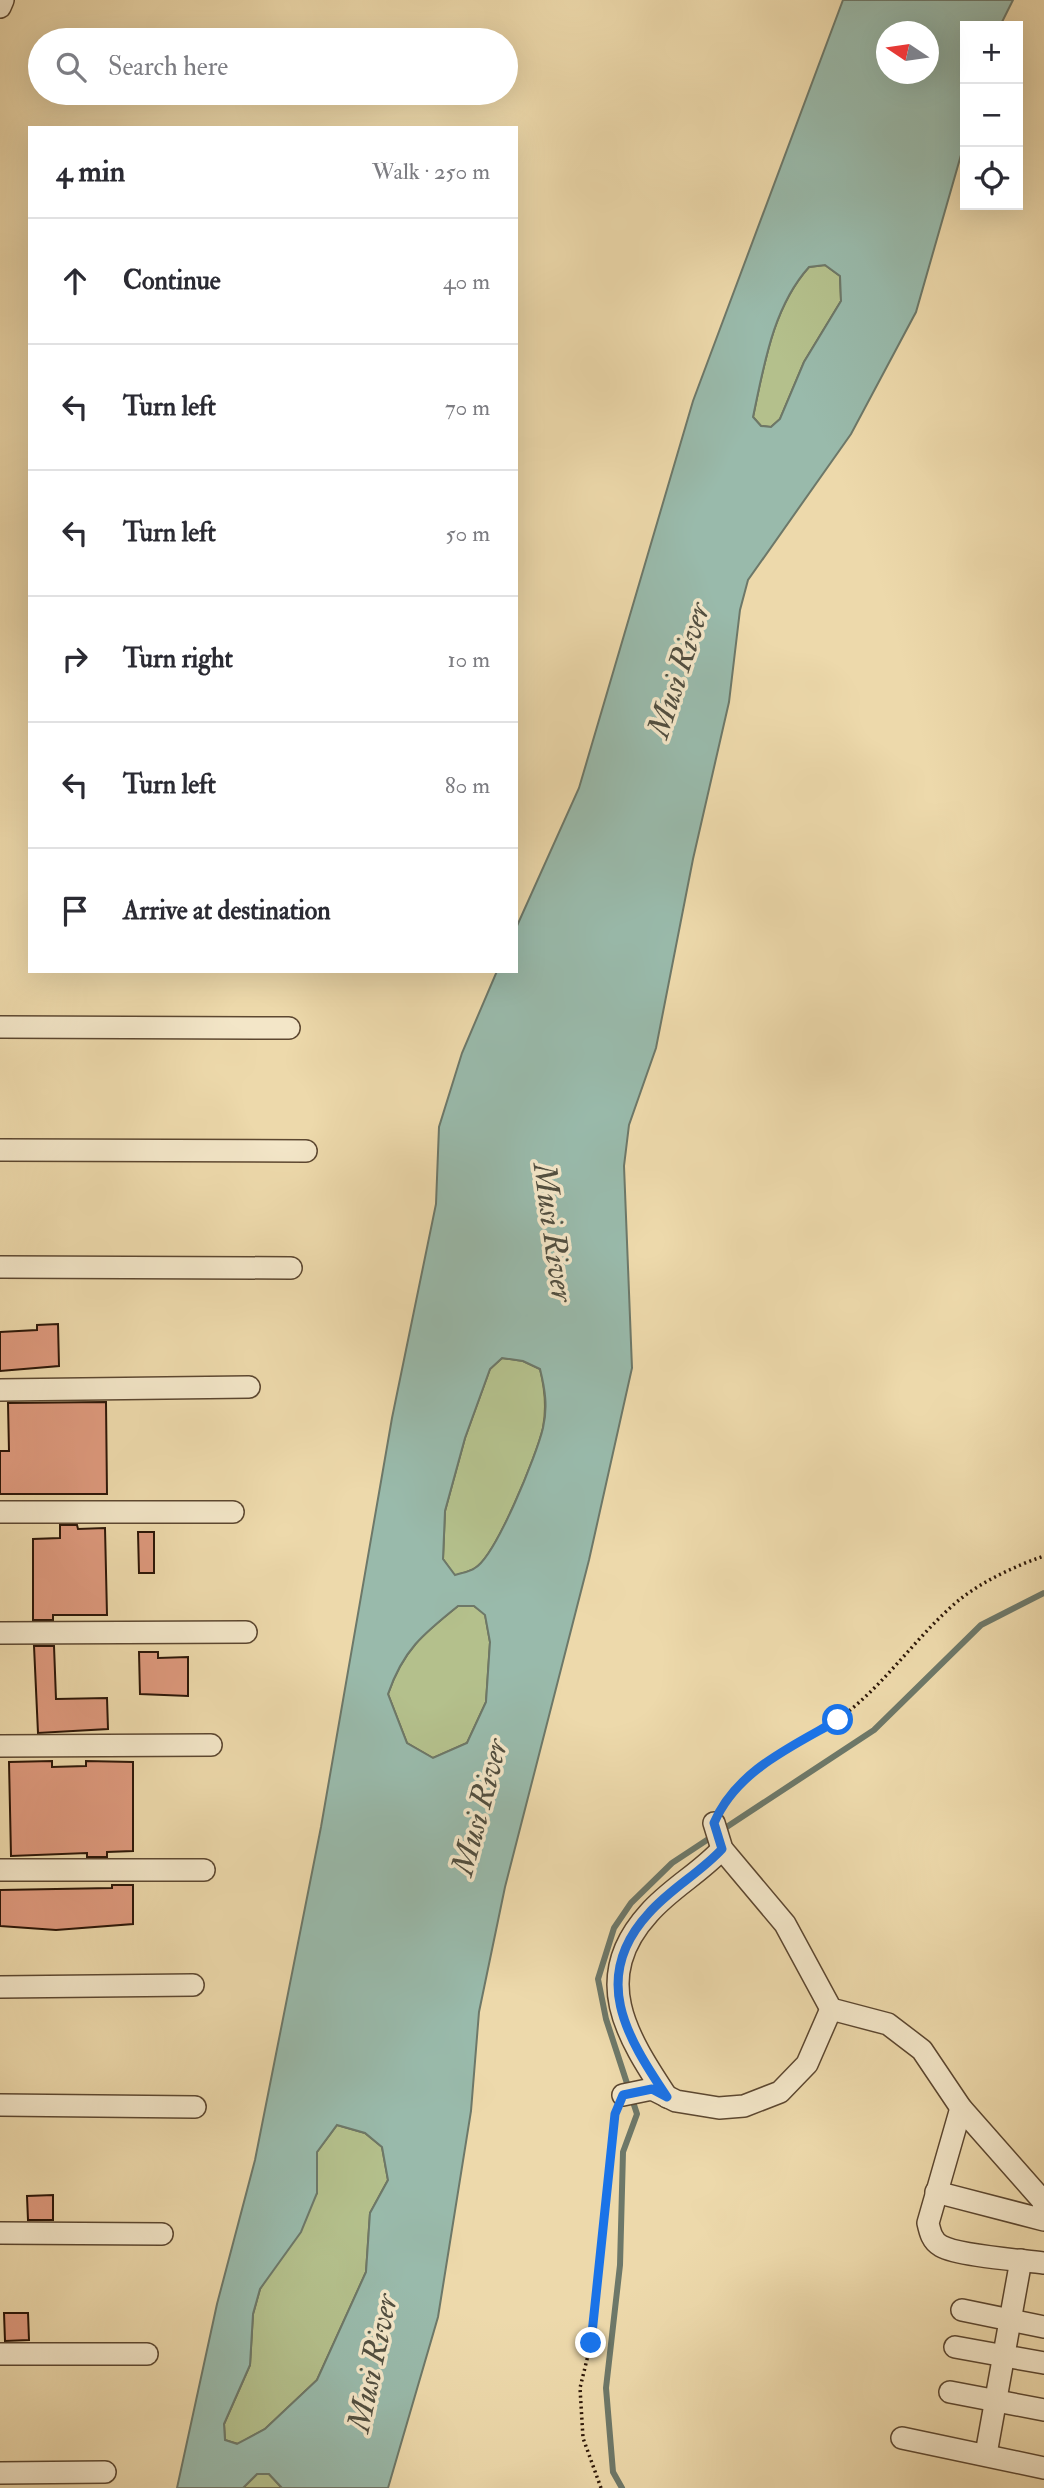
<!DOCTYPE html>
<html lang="en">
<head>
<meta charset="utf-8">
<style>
	:root { --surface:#fff; --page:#f7f7f7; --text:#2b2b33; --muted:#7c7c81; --line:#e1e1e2 }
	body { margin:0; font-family:"IM FELL Double Pica",serif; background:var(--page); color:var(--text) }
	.controls { position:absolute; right:21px; top:21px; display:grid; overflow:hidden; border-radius:0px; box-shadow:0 7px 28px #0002 }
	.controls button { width:63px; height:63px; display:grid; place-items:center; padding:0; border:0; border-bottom:2px solid var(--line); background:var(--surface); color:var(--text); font:35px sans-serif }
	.compass { position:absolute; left:876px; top:21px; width:63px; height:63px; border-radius:50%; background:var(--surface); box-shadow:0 7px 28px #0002; rotate:283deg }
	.stop { position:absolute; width:21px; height:21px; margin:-16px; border:5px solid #1a73e8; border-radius:50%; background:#fff }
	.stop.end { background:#1a73e8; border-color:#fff; box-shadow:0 2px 7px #0008 }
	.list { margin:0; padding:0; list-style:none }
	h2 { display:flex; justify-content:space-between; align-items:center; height:91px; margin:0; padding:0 28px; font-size:30px }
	h2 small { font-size:23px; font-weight:400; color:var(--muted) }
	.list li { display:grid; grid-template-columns:46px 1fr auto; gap:21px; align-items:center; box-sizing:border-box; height:126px; padding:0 28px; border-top:2px solid var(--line) }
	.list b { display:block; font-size:26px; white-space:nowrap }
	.list em { font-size:23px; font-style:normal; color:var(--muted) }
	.icon { flex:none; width:38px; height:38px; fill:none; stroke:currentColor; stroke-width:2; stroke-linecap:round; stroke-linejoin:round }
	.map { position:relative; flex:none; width:1044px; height:2488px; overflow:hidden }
	.search { position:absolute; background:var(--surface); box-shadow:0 7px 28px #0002; left:28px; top:28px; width:490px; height:77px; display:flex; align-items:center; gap:18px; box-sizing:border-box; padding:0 24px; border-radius:38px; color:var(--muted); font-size:26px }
	.panel { position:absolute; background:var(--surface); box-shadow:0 7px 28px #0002; left:28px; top:126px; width:490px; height:847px; border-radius:0px }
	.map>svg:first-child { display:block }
</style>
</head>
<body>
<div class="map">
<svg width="1044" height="2488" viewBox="0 0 1044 2488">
	<rect width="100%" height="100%" fill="#edd9ab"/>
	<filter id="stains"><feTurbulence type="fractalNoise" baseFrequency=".00286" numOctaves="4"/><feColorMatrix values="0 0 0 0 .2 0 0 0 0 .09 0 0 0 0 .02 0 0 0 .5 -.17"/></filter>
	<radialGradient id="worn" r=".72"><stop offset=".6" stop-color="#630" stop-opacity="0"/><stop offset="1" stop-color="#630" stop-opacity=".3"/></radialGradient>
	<g fill="#b4c08c" stroke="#706b4a" stroke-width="2">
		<path d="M825 265 840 276 841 301 804 362 780 419 771 427 761 426 753 417C764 365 773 307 809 267Z"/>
		<path d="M502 1358 523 1361 540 1369C545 1389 547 1407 543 1428 537 1454 496 1556 475 1568 469 1572 461 1573 455 1576L443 1559 445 1511 465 1438 490 1369Z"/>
		<path d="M458 1606H474L485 1614 490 1642 486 1702 467 1743 433 1758 407 1743 388 1694C403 1650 423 1634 458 1606Z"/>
		<path d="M337 2125 365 2133 382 2147 388 2180 370 2213 366 2272 317 2380 265 2429 238 2444 225 2440 224 2424 250 2365 253 2314 260 2289 317 2193V2152Z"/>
		<path d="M257 2474H269L282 2488H243Z"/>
	</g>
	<path fill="#99baab" stroke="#6d7869" stroke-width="2" fill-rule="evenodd" d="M843 0H1013L1000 26H965V141L916 312 851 434 748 580 740 610 729 702 693 859 656 1048 629 1125 624 1166 632 1368 589 1560 505 1887 479 2012 471 2111 438 2317 388 2488H282L269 2474H257L243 2488H177L217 2304 255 2160 321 1827 392 1418 436 1204 439 1127 462 1053 497 971H516V928L579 788 693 401ZM886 32H928V74H886ZM825 265 840 276 841 301 804 362 780 419 771 427 761 426 753 417C764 365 773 307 809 267ZM502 1358 523 1361 540 1369C545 1389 548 1407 543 1428 537 1454 496 1556 475 1568 470 1572 461 1573 455 1575L443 1559 445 1511 465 1438 490 1369ZM458 1606H474L485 1615 490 1642 486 1702 467 1743 433 1758 407 1743 388 1694C403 1650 423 1634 458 1606ZM337 2125 365 2133 382 2147 388 2180 370 2213 366 2272 317 2380 265 2429 237 2444 225 2440 224 2424 250 2365 253 2314 260 2289 301 2232 317 2193V2152Z"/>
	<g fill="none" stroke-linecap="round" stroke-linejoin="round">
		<path stroke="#6d7869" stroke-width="6" d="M622 2488 613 2472 606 2388 620 2265 623 2152 637 2114 606 2019 598 1979 614 1928 631 1903 672 1863 874 1730 981 1625 1044 1593"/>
	</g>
	<g fill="#de997d" stroke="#2c1607" stroke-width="2">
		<path d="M58 1324 59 1366 0 1371V1332L37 1330V1325Z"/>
		<path d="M106 1402 107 1494H0V1451H9L8 1403Z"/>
		<path d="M60 1525H77L78 1529 105 1528 107 1615H53V1620H33V1539L60 1538Z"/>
		<path d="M138 1532H154V1573H139Z"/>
		<path d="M34 1646H54L56 1699 107 1698 108 1729 38 1733Z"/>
		<path d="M139 1652H158V1658L188 1657V1696L140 1694Z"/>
		<path d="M52 1761V1767L86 1766V1761L133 1762V1851L107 1852V1857H87V1853L11 1856 9 1762Z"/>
		<path d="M112 1885H133V1924L56 1930 0 1926V1890L112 1888Z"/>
		<path d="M53 2195V2220H28L27 2196Z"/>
		<path d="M4 2313H28L29 2340 5 2341Z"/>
	</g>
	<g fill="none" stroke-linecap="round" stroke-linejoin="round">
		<defs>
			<g id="street">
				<path d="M0 7 3 0"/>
				<path d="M0 1027 289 1028"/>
				<path d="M0 1150 306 1151"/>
				<path d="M0 1267 291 1268"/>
				<path d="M0 1390 249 1387"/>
				<path d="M0 1512H233"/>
				<path d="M0 1633 246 1632"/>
				<path d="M0 1746 211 1745"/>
				<path d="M714 1823 722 1849 785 1924 831 2009 888 2024 922 2050 961 2108 1043 2201 1044 2210"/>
				<path d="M0 1870H204"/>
				<path d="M0 1987 193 1985"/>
				<path d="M623 2095 652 2089 676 2101 719 2108 744 2106 780 2092 807 2064 831 2009"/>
				<path d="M667 2097C626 2035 590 1978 649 1913 671 1888 700 1873 722 1849"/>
				<path d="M0 2105 195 2107"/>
				<path d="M961 2108 928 2223C930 2232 932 2241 941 2246 959 2256 1021 2260 1044 2263"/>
				<path d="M936 2192 1044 2220"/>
				<path d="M0 2233 162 2234"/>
				<path d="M962 2310 1044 2327"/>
				<path d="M955 2347 1044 2363"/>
				<path d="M0 2354H147"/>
				<path d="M950 2392 1044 2410"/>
				<path d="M902 2438 1044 2468"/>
				<path d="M986 2454 1021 2260"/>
				<path d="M0 2473 105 2472"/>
			</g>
		</defs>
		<use href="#street" stroke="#5c4730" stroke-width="24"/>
		<g stroke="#2c1607" stroke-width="3.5" stroke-dasharray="2 3.5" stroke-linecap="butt">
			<path d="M722 1805C750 1763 797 1747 837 1720 884 1687 915 1637 959 1600 983 1581 1015 1566 1044 1556"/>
			<path d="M601 2488 583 2438 580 2388 591 2343 615 2113"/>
		</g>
		<use href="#street" stroke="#f3e6c8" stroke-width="21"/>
	</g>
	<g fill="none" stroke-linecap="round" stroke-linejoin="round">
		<path stroke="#1a73e8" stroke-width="9" d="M591 2343 615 2114 623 2095 652 2089 667 2097C626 2036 590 1977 649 1913 671 1888 700 1873 722 1849L714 1823C736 1771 791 1747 838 1720"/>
	</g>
	<g text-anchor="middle" stroke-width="7" stroke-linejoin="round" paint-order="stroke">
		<g font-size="32" font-style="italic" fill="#524f40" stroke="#f3e6c8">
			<text transform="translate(678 670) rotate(-72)" y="11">Musi River</text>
			<text transform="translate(554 1232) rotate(82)" y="11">Musi River</text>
			<text transform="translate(479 1807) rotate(-75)" y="11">Musi River</text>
			<text transform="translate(372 2363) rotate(-78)" y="11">Musi River</text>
		</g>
	</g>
	<rect width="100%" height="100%" filter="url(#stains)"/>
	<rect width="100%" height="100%" fill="url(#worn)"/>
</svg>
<div class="controls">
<button>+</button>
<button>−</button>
<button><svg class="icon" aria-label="locate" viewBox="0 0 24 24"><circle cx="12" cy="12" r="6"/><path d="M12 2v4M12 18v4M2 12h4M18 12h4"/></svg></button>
</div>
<svg class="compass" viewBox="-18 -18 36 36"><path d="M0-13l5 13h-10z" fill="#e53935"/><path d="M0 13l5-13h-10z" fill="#7c7c81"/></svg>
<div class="stop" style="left:838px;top:1720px"></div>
<div class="stop end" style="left:591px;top:2343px"></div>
<div class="search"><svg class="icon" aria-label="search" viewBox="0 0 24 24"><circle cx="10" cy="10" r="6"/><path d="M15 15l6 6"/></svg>Search here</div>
<section class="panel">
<h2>4 min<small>Walk · 250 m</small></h2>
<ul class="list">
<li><svg class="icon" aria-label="ahead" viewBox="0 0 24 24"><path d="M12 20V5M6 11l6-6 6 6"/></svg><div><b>Continue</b></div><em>40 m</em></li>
<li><svg class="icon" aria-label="left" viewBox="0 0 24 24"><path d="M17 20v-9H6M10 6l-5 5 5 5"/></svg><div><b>Turn left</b></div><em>70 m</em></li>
<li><svg class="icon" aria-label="left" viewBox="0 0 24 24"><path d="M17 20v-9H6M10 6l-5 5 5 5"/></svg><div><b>Turn left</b></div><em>50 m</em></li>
<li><svg class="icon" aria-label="right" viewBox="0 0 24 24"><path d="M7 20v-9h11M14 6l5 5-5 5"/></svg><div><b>Turn right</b></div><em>10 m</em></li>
<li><svg class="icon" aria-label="left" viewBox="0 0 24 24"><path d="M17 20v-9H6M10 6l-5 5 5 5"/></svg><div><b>Turn left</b></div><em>80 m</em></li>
<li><svg class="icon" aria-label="arrive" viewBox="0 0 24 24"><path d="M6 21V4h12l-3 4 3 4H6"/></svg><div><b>Arrive at destination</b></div></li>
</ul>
</section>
</div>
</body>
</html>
